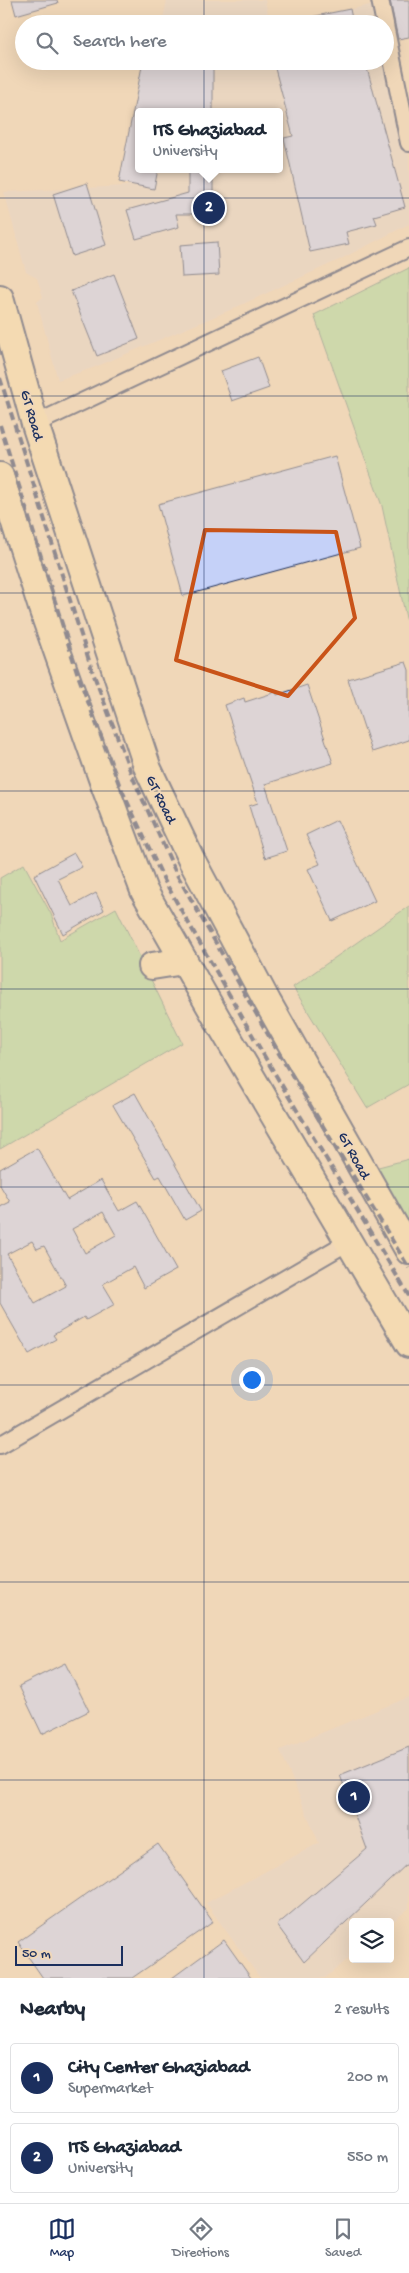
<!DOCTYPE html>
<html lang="en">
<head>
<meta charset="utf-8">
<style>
	:root { --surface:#fff; --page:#f2f2f3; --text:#1f2937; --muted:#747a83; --line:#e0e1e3; --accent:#1b2f5e }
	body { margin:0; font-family:"Gochi Hand",sans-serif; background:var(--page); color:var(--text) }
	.controls { position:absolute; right:15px; bottom:15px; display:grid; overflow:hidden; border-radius:5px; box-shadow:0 5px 20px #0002 }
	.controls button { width:45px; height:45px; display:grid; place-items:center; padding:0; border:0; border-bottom:1px solid var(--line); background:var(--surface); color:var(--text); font:25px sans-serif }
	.scale { position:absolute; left:15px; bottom:12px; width:108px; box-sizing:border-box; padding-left:5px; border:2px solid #1b2f5e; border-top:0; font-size:14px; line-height:18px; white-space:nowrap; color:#1b2f5e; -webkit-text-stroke:4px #f0d7b8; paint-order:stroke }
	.you { position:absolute; left:251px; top:1379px; width:18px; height:18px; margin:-12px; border:4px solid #fff; border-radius:50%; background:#1a73e8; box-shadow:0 0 0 8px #1a73e833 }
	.badge { display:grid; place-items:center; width:32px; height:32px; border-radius:50%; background:var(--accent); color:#fff; font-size:16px; font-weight:700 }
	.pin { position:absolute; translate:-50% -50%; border:2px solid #fff; box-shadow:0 1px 5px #0006 }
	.popup { position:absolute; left:135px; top:108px; width:148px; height:65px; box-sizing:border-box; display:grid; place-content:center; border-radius:5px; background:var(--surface); filter:drop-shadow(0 1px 4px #0005); font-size:16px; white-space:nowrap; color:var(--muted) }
	.popup b { font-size:19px; color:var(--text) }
	.popup::after { content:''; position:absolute; left:50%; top:100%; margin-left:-10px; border:10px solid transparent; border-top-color:var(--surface) }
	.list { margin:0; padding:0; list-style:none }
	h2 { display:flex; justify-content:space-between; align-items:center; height:65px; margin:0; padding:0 20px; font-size:21px }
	h2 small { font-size:16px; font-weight:400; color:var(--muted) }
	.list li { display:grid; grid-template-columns:32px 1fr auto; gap:15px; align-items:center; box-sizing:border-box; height:70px; margin:0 10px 10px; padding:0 10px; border:1px solid var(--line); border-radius:5px }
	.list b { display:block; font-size:19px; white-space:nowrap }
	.list p { margin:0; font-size:16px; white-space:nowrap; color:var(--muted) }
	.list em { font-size:16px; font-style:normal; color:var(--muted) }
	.icon { flex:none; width:28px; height:28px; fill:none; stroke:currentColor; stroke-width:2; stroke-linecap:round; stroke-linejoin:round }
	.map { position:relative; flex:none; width:409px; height:1978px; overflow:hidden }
	.search { position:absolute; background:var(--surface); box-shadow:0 5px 20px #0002; left:15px; right:15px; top:15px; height:55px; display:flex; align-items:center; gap:12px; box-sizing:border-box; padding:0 18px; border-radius:28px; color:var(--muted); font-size:19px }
	.sheet { height:225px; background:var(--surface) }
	nav { display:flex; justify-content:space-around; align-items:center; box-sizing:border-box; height:70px; border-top:1px solid var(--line); background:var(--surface); font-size:14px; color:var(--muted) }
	nav a { display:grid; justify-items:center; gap:2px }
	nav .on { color:var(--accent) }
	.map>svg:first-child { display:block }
</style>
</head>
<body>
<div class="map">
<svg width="409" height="1978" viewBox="0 0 409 1978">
	<rect width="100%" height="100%" fill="#f0d7b8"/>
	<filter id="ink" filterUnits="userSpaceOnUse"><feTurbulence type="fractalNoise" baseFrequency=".02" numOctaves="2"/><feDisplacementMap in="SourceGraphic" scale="10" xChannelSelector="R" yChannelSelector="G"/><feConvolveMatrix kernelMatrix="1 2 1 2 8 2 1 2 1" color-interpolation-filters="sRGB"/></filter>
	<g filter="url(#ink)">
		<g fill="#e3d5cb">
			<path d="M167 0H265L270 24H162Z"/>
			<path d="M374 4 378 24H288Z"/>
			<path d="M385 53 409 155V224L341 259 230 310 95 367 58 380 37 302 43 297 37 278 26 272 4 192 127 186 139 130V169H279V112H143L154 61H385Z"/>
			<path d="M409 1697V1908L390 1924V1922H353V1955L325 1978H260L206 1903 319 1843 280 1750Z"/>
		</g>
		<g fill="#a5d99b" stroke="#60847c">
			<path d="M409 268V632L382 506 314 315Z"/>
			<path d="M24 864 51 914 60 940 116 908 182 1043 0 1149V878Z"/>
			<path d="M409 906V1084L367 1108 293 987Z"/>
			<path d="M409 1159V1251L363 1171Z"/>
		</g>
		<g fill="#c5d1f8" stroke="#1b2f5e" fill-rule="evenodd">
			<path d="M12 0H57L58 3 16 15Z"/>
			<path d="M390 0H409V37L398 39Z"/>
			<path d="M350 9 353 24H306V18Z"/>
			<path d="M143 61H213V112H139V169H158L154 189 119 182Z"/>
			<path d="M273 61H365L405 207 374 216 377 224 346 232 349 244 310 252 284 138 293 136Z"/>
			<path d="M188 169H213V214H176L179 227 136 239 127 210 188 193Z"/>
			<path d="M87 183 106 245 72 256 53 194Z"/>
			<path d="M217 242 219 275 182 277 180 245Z"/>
			<path d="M114 274 139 339 97 356 71 291Z"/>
			<path d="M258 357 269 388 232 401 221 371Z"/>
			<path d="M335 456 360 548 183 596 158 504Z"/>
			<path d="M406 662 409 670V740L372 752 348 679Z"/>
			<path d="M307 685 333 763 265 784 287 851 265 858 249 806 258 803 225 705 244 698 245 702 276 692 277 695Z"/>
			<path d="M337 820 375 901 332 921 308 869 320 864 306 835Z"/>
			<path d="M74 853 82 867 58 879 72 906 96 893 104 910 63 934 34 875Z"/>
			<path d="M135 1093 201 1211 185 1220 160 1176 156 1178 113 1105Z"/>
			<path d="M37 1148 67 1200 101 1180 119 1211 137 1201 176 1270 144 1288 133 1267 103 1284 115 1304 86 1320 84 1317 53 1335 56 1339 29 1354 0 1303V1207L10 1202 0 1185V1169ZM103 1212 116 1235 85 1253 72 1229ZM32 1241 37 1249 44 1246 66 1286 35 1303 7 1254Z"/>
			<path d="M65 1663 89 1711 42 1734 19 1686Z"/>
			<path d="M409 1747V1862L304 1962 277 1925 367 1849 340 1775Z"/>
			<path d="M158 1844 213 1922 132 1978H43L18 1942Z"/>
			<path d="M224 1940 251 1978H172Z"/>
		</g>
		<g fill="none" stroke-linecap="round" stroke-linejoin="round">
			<defs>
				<g id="minor">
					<path d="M380 0 385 24"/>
					<path d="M385 25 409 143"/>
					<path d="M35 424 409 248"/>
					<path d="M0 1445 348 1242"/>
				</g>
				<g id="trunk">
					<path d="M0 298 35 424 148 769 191 859 268 1003 409 1251"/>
					<path d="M0 476 43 611 105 787 144 891 223 1029 409 1344"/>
					<path d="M152 966 184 961"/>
				</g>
			</defs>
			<use href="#minor" stroke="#1b2f5e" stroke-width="20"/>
			<use href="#trunk" stroke="#1b2f5e" stroke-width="30"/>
			<use href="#minor" stroke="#f0d7b8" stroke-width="16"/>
			<use href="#trunk" stroke="#f8deab" stroke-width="26"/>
			<g stroke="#1b2f5e" stroke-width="4" stroke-dasharray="8 4" stroke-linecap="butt">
				<path d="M0 378 92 670 133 778 176 873 278 1052 409 1268"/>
				<path d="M0 425 78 675 119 784 164 880 266 1059 409 1296"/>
			</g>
		</g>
	</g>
	<path d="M0 0H409V1978H0ZM205 530 336 532 355 618 288 696 176 660Z" fill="#f0d7b8" fill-opacity=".55" fill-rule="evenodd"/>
	<path fill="none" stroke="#c95318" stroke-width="4" stroke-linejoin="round" d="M205 530 336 532 355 618 288 696 176 660Z"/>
	<path fill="none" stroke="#1b2f5e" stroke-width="1" stroke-opacity="0.55" d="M204 0V24M204 61V1978M0 198H409M0 396H409M0 593H409M0 791H409M0 989H409M0 1187H409M0 1385H409M0 1582H409M0 1780H409"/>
	<g text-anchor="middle" stroke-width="4" stroke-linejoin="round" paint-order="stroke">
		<g font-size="15" fill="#1b2f5e" stroke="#f0d7b8">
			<text transform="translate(33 415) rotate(74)" y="5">GT Road</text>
			<text transform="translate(162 799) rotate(64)" y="5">GT Road</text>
			<text transform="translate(355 1155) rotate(61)" y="5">GT Road</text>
		</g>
	</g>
</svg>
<div class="controls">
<button><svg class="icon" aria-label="layers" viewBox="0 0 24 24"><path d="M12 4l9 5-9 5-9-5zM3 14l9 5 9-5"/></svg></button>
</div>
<div class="scale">50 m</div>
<div class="you"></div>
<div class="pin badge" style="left:354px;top:1797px">1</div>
<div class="pin badge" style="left:209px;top:208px">2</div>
<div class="popup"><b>ITS Ghaziabad</b>University</div>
<div class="search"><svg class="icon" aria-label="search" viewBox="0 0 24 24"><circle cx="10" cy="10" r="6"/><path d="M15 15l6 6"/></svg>Search here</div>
</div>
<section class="sheet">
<h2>Nearby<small>2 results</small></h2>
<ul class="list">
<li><span class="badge">1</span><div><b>City Center Ghaziabad</b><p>Supermarket</p></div><em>200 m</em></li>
<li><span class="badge">2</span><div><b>ITS Ghaziabad</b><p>University</p></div><em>550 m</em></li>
</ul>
</section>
<nav>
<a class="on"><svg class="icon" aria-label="map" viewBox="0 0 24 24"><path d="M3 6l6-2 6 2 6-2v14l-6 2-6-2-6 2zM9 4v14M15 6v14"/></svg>Map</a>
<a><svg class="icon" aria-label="directions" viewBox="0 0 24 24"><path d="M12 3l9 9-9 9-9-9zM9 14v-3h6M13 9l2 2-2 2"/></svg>Directions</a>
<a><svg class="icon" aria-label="saved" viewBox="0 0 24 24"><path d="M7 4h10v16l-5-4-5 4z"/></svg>Saved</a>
</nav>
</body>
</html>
